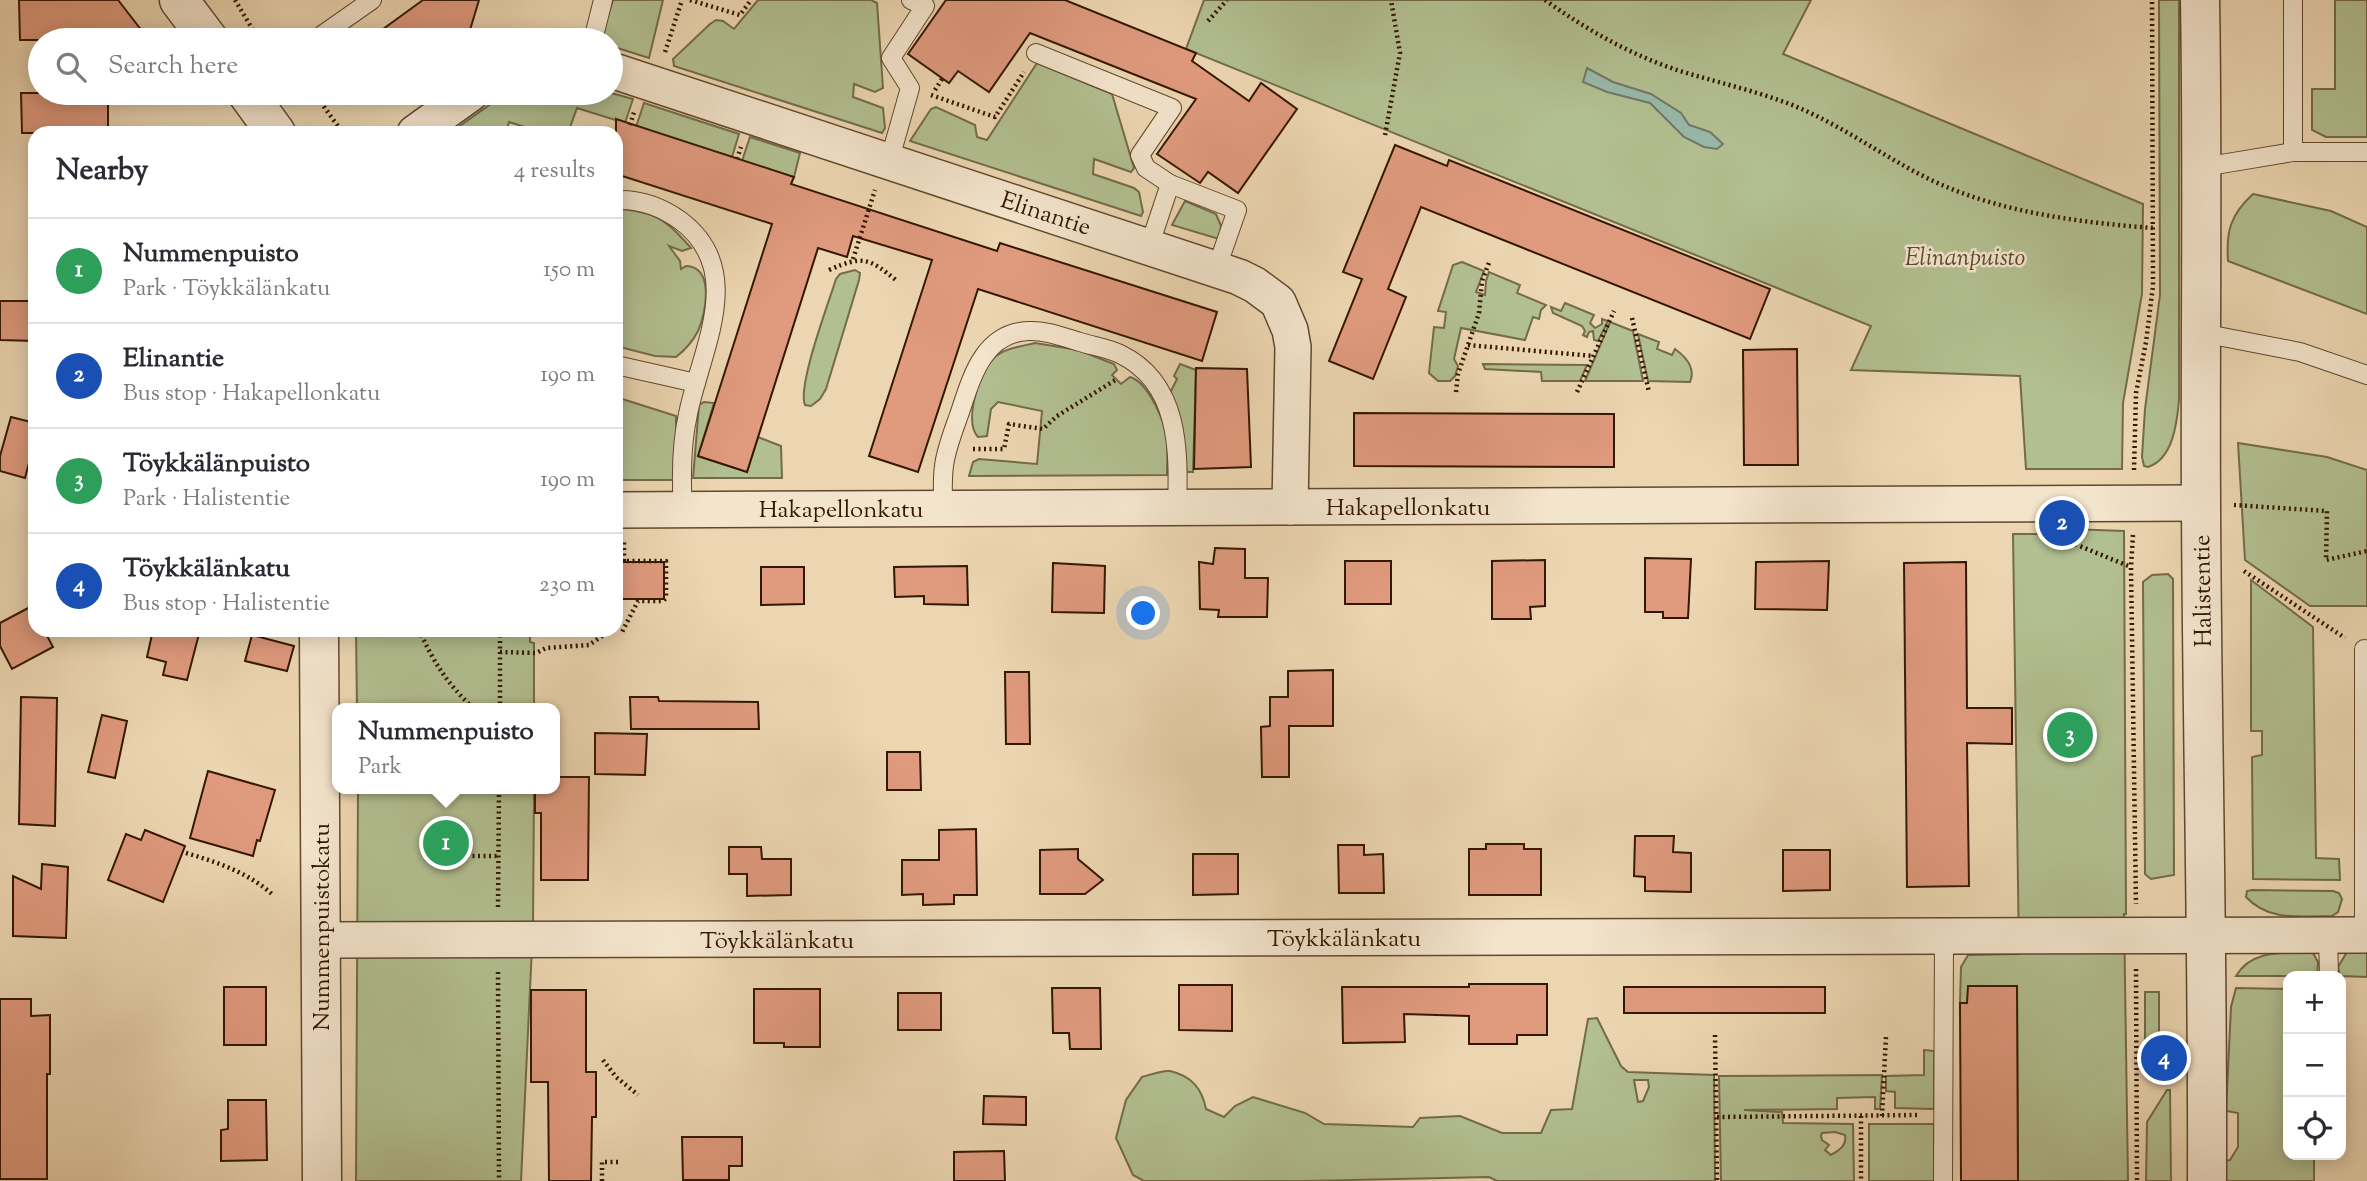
<!DOCTYPE html>
<html lang="en">
<head>
<meta charset="utf-8">
<style>
	:root { --surface:#fff; --page:#f7f7f7; --text:#2b2b33; --muted:#7c7c81; --line:#e1e1e2; --accent:#8f2418 }
	body { margin:0; font-family:"Sorts Mill Goudy",serif; background:var(--page); color:var(--text) }
	.controls { position:absolute; right:21px; bottom:21px; display:grid; overflow:hidden; border-radius:14px; box-shadow:0 4px 18px #0003 }
	.controls button { width:63px; height:63px; display:grid; place-items:center; padding:0; border:0; border-bottom:2px solid var(--line); background:var(--surface); color:var(--text); font:35px sans-serif }
	.you { position:absolute; left:1144px; top:614px; width:24px; height:24px; margin:-18px; border:5px solid #fff; border-radius:50%; background:#1a73e8; box-shadow:0 0 0 10px #1a73e833 }
	.badge { display:grid; place-items:center; width:46px; height:46px; border-radius:50%; background:var(--accent); color:#fff; font-size:23px; font-weight:700 }
	.pin { position:absolute; translate:-50% -50%; border:4px solid #fff; box-shadow:0 2px 7px #0006 }
	.popup { position:absolute; left:332px; top:703px; width:228px; height:91px; box-sizing:border-box; display:grid; place-content:center; border-radius:14px; background:var(--surface); filter:drop-shadow(0 2px 5px #0005); font-size:23px; white-space:nowrap; color:var(--muted) }
	.popup b { font-size:26px; color:var(--text) }
	.popup::after { content:''; position:absolute; left:50%; top:100%; margin-left:-14px; border:14px solid transparent; border-top-color:var(--surface) }
	.list { margin:0; padding:0; list-style:none }
	h2 { display:flex; justify-content:space-between; align-items:center; height:91px; margin:0; padding:0 28px; font-size:30px }
	h2 small { font-size:23px; font-weight:400; color:var(--muted) }
	.list li { display:grid; grid-template-columns:46px 1fr auto; gap:21px; align-items:center; box-sizing:border-box; height:105px; padding:0 28px; border-top:2px solid var(--line) }
	.list b { display:block; font-size:26px; white-space:nowrap }
	.list p { margin:0; font-size:23px; white-space:nowrap; color:var(--muted) }
	.list em { font-size:23px; font-style:normal; color:var(--muted) }
	.icon { flex:none; width:38px; height:38px; fill:none; stroke:currentColor; stroke-width:2; stroke-linecap:round; stroke-linejoin:round }
	.map { position:relative; flex:none; width:2367px; height:1181px; overflow:hidden }
	.search { position:absolute; background:var(--surface); box-shadow:0 4px 18px #0003; left:28px; top:28px; width:595px; height:77px; display:flex; align-items:center; gap:18px; box-sizing:border-box; padding:0 24px; border-radius:38px; color:var(--muted); font-size:26px }
	.panel { position:absolute; background:var(--surface); box-shadow:0 4px 18px #0003; left:28px; top:126px; width:595px; height:511px; border-radius:21px }
	.map>svg:first-child { display:block }
</style>
</head>
<body>
<div class="map">
<svg width="2367" height="1181" viewBox="0 0 2367 1181">
	<rect width="100%" height="100%" fill="#ecd6b1"/>
	<filter id="stains"><feTurbulence type="fractalNoise" baseFrequency=".00286" numOctaves="4"/><feColorMatrix values="0 0 0 0 .2 0 0 0 0 .09 0 0 0 0 .02 0 0 0 .5 -.17"/></filter>
	<radialGradient id="worn" r=".72"><stop offset=".6" stop-color="#630" stop-opacity="0"/><stop offset="1" stop-color="#630" stop-opacity=".3"/></radialGradient>
	<g fill="#b2bf90" stroke="#736b49" stroke-width="2" fill-rule="evenodd">
		<path d="M613 0H663L649 58 611 46V40H600Z"/>
		<path d="M758 0H871L877 3 883 88 875 92 854 84 853 97 883 108 885 128 882 133 674 66 673 59 710 24 716 20 723 21 734 29Z"/>
		<path d="M1204 0H1811L1783 54 2143 204 2142 294 2123 403 2122 469H2026L2020 376 1851 370 1871 326 1186 49Z"/>
		<path d="M2159 0H2179V400C2177 423 2173 459 2148 467L2144 466 2142 457 2145 409 2160 295Z"/>
		<path d="M2335 0H2367V137H2326L2312 130V89H2335Z"/>
		<path d="M1037 63 1112 94 1134 168 1131 172 1094 159 1093 174 1134 188 1139 192 1143 212 1141 216 910 141 931 109 936 107 975 125 977 137 987 140Z"/>
		<path d="M506 93H611L633 99 625 123 577 108 568 133H544L509 122 506 133H450Z"/>
		<path d="M644 103 739 134 732 157 636 127Z"/>
		<path d="M750 137 800 153 794 177 742 161Z"/>
		<path d="M2253 194 2331 211 2367 227V314L2228 261C2226 232 2230 215 2253 194Z"/>
		<path d="M1185 201 1216 214 1221 226 1219 239 1172 225Z"/>
		<path d="M616 208C658 214 662 216 691 248L682 251 669 246 680 261 681 269 686 266C715 267 706 314 698 331 693 341 685 350 676 357L655 356 616 346Z"/>
		<path d="M1462 262 1484 271 1476 292 1485 295 1486 281 1489 272 1520 285 1517 293 1546 305 1541 310 1539 319 1533 317 1525 340 1461 328 1454 359 1458 366 1455 376 1450 381H1438L1429 373 1434 327 1444 328 1446 312 1438 311 1453 265Z"/>
		<path d="M855 270 860 273 859 280 826 389 820 399 811 406 805 405C797 386 829 302 836 279L840 274Z"/>
		<path d="M1565 303 1594 315 1590 323 1595 328 1602 324V319L1608 321 1598 341 1594 340 1593 331 1589 332 1587 337 1583 335 1585 331 1582 326 1553 313 1551 307 1561 311Z"/>
		<path d="M1610 322 1633 331 1643 381H1585Z"/>
		<path d="M1638 334 1659 342 1657 349 1672 355 1675 349C1686 357 1696 368 1690 382L1648 381Z"/>
		<path d="M1035 343 1078 350 1114 364 1117 370 1112 375 1121 384 1130 377C1148 382 1166 423 1167 441 1168 452 1167 464 1167 475L969 476 973 462 979 459 1037 464 1042 411 998 402 991 409 987 436 978 437C964 422 978 376 991 361 1002 348 1019 347 1035 343Z"/>
		<path d="M1180 364 1196 370 1193 472H1187L1170 393 1177 379 1174 376Z"/>
		<path d="M1483 364 1587 365 1580 381H1542L1541 372 1485 369Z"/>
		<path d="M616 397 676 416V480H616Z"/>
		<path d="M704 402 714 403 698 456 747 472 758 437 781 446 782 478H693L699 405Z"/>
		<path d="M2238 443 2327 457 2367 470V606H2310L2245 560Z"/>
		<path d="M2069 529 2124 531 2126 914H2124L2128 1181H2018L2017 987 1968 986V1003H1960L1961 967 1968 955 2019 954 2013 534H2069Z"/>
		<path d="M2168 574 2173 579 2174 875 2151 879 2145 874 2143 582 2152 575Z"/>
		<path d="M2251 580 2313 627 2316 858 2339 859 2340 880 2253 879 2252 757 2262 755V731H2251Z"/>
		<path d="M356 630H530V642L534 643V708H357Z"/>
		<path d="M358 789H534L533 925 521 1181H356Z"/>
		<path d="M2252 890 2333 891 2339 893 2342 899 2338 912 2332 916C2301 916 2269 922 2246 897L2247 891Z"/>
		<path d="M2308 952 2313 953 2318 962 2317 976H2236C2251 950 2282 953 2308 952Z"/>
		<path d="M2347 952H2367V977L2340 976 2338 967Z"/>
		<path d="M2236 988 2288 989V1155H2314V1181H2225V1161L2230 1160 2238 1147V1113L2226 1111 2231 1007Z"/>
		<path d="M2145 992H2159V1044L2145 1045Z"/>
		<path d="M1597 1018 1621 1066 1628 1072 1714 1075 1715 1181H1497L1489 1177 1305 1181H1144L1133 1175 1116 1138 1126 1100 1142 1077C1150 1075 1162 1070 1170 1071 1192 1076 1202 1089 1206 1109L1224 1117 1235 1106 1253 1097 1305 1113 1324 1124 1413 1127 1420 1118 1460 1116 1502 1133H1541L1551 1110 1572 1109 1588 1019ZM1648 1080 1649 1087 1643 1101 1638 1102 1634 1080Z"/>
		<path d="M1924 1050 1934 1051V1109L1895 1108V1092L1886 1091V1076L1924 1075Z"/>
		<path d="M1882 1075 1880 1109H1875V1097L1837 1098V1109L1744 1110 1782 1112 1783 1123 1853 1124 1854 1181H1721L1719 1076ZM1835 1132 1845 1135C1847 1146 1839 1150 1831 1155L1825 1150 1829 1145 1822 1140 1821 1136 1822 1133Z"/>
		<path d="M2167 1090H2170L2171 1181H2146L2147 1122Z"/>
		<rect x="1869" y="1124" width="65" height="57"/>
	</g>
	<path fill="#99b9aa" stroke="#717867" stroke-width="2" d="M1587 68 1613 82 1651 94 1681 113 1689 125 1710 132 1723 144 1717 149 1704 147 1684 137 1650 103 1607 92 1583 82Z"/>
	<g fill="#e09a7e" stroke="#341702" stroke-width="2">
		<path d="M19 0H118L149 40H20Z"/>
		<path d="M423 0H479L467 40H368Z"/>
		<path d="M946 0H1065L1196 53 1192 61 1249 101 1261 83 1297 109 1238 193 1208 172 1200 183 1157 154 1196 99 1030 33 989 92 958 71 949 83 908 54Z"/>
		<path d="M21 93H108V133H22Z"/>
		<path d="M616 119 794 177 791 184 997 251 1000 243 1217 312 1202 361 978 289 918 472 869 456 932 260 853 236 847 257 818 248 747 472 698 456 772 224 616 174Z"/>
		<path d="M1395 145 1447 166 1449 160 1770 289 1750 339 1421 207 1388 289 1406 297 1373 379 1329 361 1362 279 1343 272Z"/>
		<path d="M0 301H35V341L0 340Z"/>
		<path d="M1797 349 1798 465H1744L1743 350Z"/>
		<path d="M1196 368 1247 369 1251 467 1194 469Z"/>
		<path d="M1354 413 1614 414V467L1354 466Z"/>
		<path d="M11 417 35 423V440L25 478 0 471V456Z"/>
		<path d="M1215 548 1245 549V578H1268L1267 617H1218L1219 610 1200 609 1199 562 1213 564Z"/>
		<path d="M1645 558 1691 559 1688 618H1663V612H1645Z"/>
		<path d="M1545 560V606L1530 607 1531 619H1492V561Z"/>
		<rect x="1345" y="561" width="46" height="43"/>
		<path d="M1829 561 1827 610 1755 609 1756 562Z"/>
		<rect x="616" y="562" width="48" height="37"/>
		<path d="M1966 562 1967 708H2012V744L1967 743 1969 886 1907 887 1904 563Z"/>
		<path d="M1053 563 1105 566 1104 613 1052 612Z"/>
		<path d="M967 566 968 605 924 604V596L895 597 894 567Z"/>
		<path d="M761 567H804V604L761 605Z"/>
		<path d="M32 606 35 613V630H44L53 647 12 669 0 646V623Z"/>
		<path d="M153 630H200L187 680 163 675 166 662 147 657Z"/>
		<path d="M252 635 294 646 287 671 245 661Z"/>
		<path d="M1333 670V726H1289V777H1262L1261 727 1270 726V697H1288V671Z"/>
		<path d="M1005 672H1029L1030 744H1006Z"/>
		<path d="M21 697 57 698 55 826 19 824Z"/>
		<path d="M630 697H658L659 701 758 702 759 729H631Z"/>
		<path d="M102 715 127 721 115 778 88 772Z"/>
		<path d="M595 733 647 734 645 775 595 774Z"/>
		<path d="M887 752H920L921 790H887Z"/>
		<path d="M208 771 275 790 260 841 257 840 253 856 190 838Z"/>
		<path d="M555 777H589L588 880H541V813H535V789H555Z"/>
		<path d="M976 829 977 895H954V904L923 905V894L902 895V860H939V830Z"/>
		<path d="M145 830 185 846 163 902 108 880 126 834 141 840Z"/>
		<path d="M1635 836H1674L1673 852 1691 853V892L1645 891V877L1634 876Z"/>
		<path d="M1486 844H1524V849H1541V895H1469V849H1486Z"/>
		<path d="M1338 845H1364V855L1383 854 1384 893H1339Z"/>
		<path d="M729 847H761L762 859H791V895L747 896V874H729Z"/>
		<path d="M1078 849V859L1103 880 1085 894H1040V850Z"/>
		<path d="M1783 850H1830V890L1783 891Z"/>
		<path d="M1193 854H1238V894L1193 895Z"/>
		<path d="M42 864 68 867 66 938 13 936V876L41 889Z"/>
		<path d="M1469 984H1547V1035H1517V1044H1469V1016L1404 1014 1405 1042 1343 1043 1342 987H1469Z"/>
		<path d="M1179 985H1232V1031L1179 1030Z"/>
		<path d="M1968 986H2017L2018 1181H1961L1960 1003H1967Z"/>
		<rect x="224" y="987" width="42" height="58"/>
		<rect x="1624" y="987" width="201" height="26"/>
		<path d="M1052 988H1100L1101 1049H1070L1069 1033H1053Z"/>
		<path d="M754 989H820V1047H784V1043H754Z"/>
		<path d="M531 990H586V1072H596V1117H592L591 1181H549L548 1082H531Z"/>
		<rect x="898" y="993" width="43" height="37"/>
		<path d="M0 999H31V1016L50 1015V1074H47V1179H0Z"/>
		<path d="M984 1096 1026 1097V1125L983 1124Z"/>
		<path d="M228 1100H266L267 1160 221 1161V1130L228 1129Z"/>
		<path d="M682 1137H742V1166H729V1180H683Z"/>
		<path d="M1004 1151 1005 1181H954V1152Z"/>
	</g>
	<g fill="none" stroke-linecap="round" stroke-linejoin="round">
		<defs>
			<g id="service">
				<path d="M322 35 372 0"/>
				<path d="M593 40 603 0"/>
				<path d="M1036 53 1172 108 1140 155 1146 168 1170 184 1149 247"/>
				<path d="M2293 152V0"/>
				<path d="M889 162 910 88 891 58 925 6 911 0"/>
				<path d="M2203 167 2293 152H2367"/>
				<path d="M1170 184 1237 210 1216 270"/>
				<path d="M616 200C639 199 662 207 681 221 747 271 701 349 688 414 681 445 681 479 683 510"/>
				<path d="M2202 333 2300 352 2367 375"/>
				<path d="M616 365 696 383"/>
				<path d="M943 509C943 495 942 480 944 466 946 449 953 432 959 415 971 380 982 333 1028 331 1045 330 1063 337 1080 342 1093 346 1108 348 1120 354 1180 383 1179 451 1177 508"/>
				<path d="M2364 935V649"/>
				<path d="M2328 936 2329 976"/>
				<path d="M1943 1181 1944 937"/>
			</g>
			<g id="minor">
				<path d="M611 70 1239 277 1255 285 1278 302 1290 330 1293 347 1290 507"/>
				<path d="M415 133 471 93"/>
				<path d="M616 510 2201 503"/>
				<path d="M322 940 2367 935"/>
			</g>
			<g id="tertiary">
				<path d="M179 0 209 40"/>
				<path d="M2200 0C2203 168 2200 336 2201 504 2202 730 2208 955 2207 1181"/>
				<path d="M247 93 276 133"/>
				<path d="M319 630 322 1181"/>
			</g>
		</defs>
		<use href="#service" stroke="#62472e" stroke-width="20"/>
		<use href="#minor" stroke="#62472e" stroke-width="38"/>
		<use href="#tertiary" stroke="#62472e" stroke-width="41"/>
		<g stroke="#341702" stroke-width="4.5" stroke-dasharray="2 3.5" stroke-linecap="butt">
			<path d="M235 0 259 40"/>
			<path d="M690 0 740 15 751 0"/>
			<path d="M1545 0C1587 30 1631 55 1680 71 1716 82 1752 90 1787 103 1837 122 1879 154 1927 178 1996 212 2076 222 2153 228"/>
			<path d="M1208 21 1227 0"/>
			<path d="M665 52 682 0"/>
			<path d="M935 90 942 79"/>
			<path d="M314 93 343 133"/>
			<path d="M931 95 995 117 1024 72"/>
			<path d="M630 125 634 112"/>
			<path d="M1385 135 1400 53 1391 0"/>
			<path d="M737 159 741 147"/>
			<path d="M853 259 875 190"/>
			<path d="M829 270C863 255 869 258 897 281"/>
			<path d="M1632 318 1649 392"/>
			<path d="M1468 345 1593 356"/>
			<path d="M1456 392 1458 374 1479 313 1482 281 1490 260"/>
			<path d="M1577 392 1614 311"/>
			<path d="M973 449H1004L1009 424 1043 429 1057 416 1117 379"/>
			<path d="M616 463 617 479"/>
			<path d="M2134 470 2136 393 2146 342 2153 286 2152 0"/>
			<path d="M2234 505 2327 511 2326 560 2367 551"/>
			<path d="M2133 535 2131 567 2136 904"/>
			<path d="M2060 538 2131 567"/>
			<path d="M616 561H666V598L663 601H638L621 634"/>
			<path d="M624 561V541"/>
			<path d="M2244 571 2345 638"/>
			<path d="M419 630C434 663 447 683 473 708"/>
			<path d="M500 630V708"/>
			<path d="M500 652 536 653 546 648 589 645 608 632"/>
			<path d="M186 853C217 862 249 873 273 895"/>
			<path d="M434 856H499"/>
			<path d="M498 907 499 789"/>
			<path d="M2136 969 2137 1181"/>
			<path d="M498 972 499 1181"/>
			<path d="M1715 1035 1717 1181"/>
			<path d="M603 1060 616 1077 638 1095"/>
			<path d="M1861 1116V1181"/>
			<path d="M1882 1116 1886 1036"/>
			<path d="M1717 1117 1918 1115"/>
			<path d="M602 1181V1162H620"/>
		</g>
		<use href="#service" stroke="#f3e4cc" stroke-width="18"/>
		<use href="#minor" stroke="#f3e4cc" stroke-width="35"/>
		<use href="#tertiary" stroke="#f3e4cc" stroke-width="38"/>
	</g>
	<g text-anchor="middle" stroke-width="5" stroke-linejoin="round" paint-order="stroke">
		<g font-size="24" fill="#341702" stroke="#f3e4cc">
			<text transform="translate(1046 213) rotate(18)" y="8">Elinantie</text>
			<text x="1408" y="515">Hakapellonkatu</text>
			<text x="841" y="517">Hakapellonkatu</text>
			<text transform="translate(2202 591) rotate(-91)" y="8">Halistentie</text>
			<text transform="translate(321 927) rotate(-90)" y="8">Nummenpuistokatu</text>
			<text x="1344" y="946">Töykkälänkatu</text>
			<text x="777" y="948">Töykkälänkatu</text>
		</g>
		<g font-size="24" font-style="italic" fill="#5a492d" stroke="#f3e4cc">
			<text x="1965" y="265">Elinanpuisto</text>
		</g>
	</g>
	<rect width="100%" height="100%" filter="url(#stains)"/>
	<rect width="100%" height="100%" fill="url(#worn)"/>
</svg>
<div class="controls">
<button>+</button>
<button>−</button>
<button><svg class="icon" aria-label="locate" viewBox="0 0 24 24"><circle cx="12" cy="12" r="6"/><path d="M12 2v4M12 18v4M2 12h4M18 12h4"/></svg></button>
</div>
<div class="you"></div>
<div class="pin badge" style="left:446px;top:843px;background:#2e9e5b">1</div>
<div class="popup"><b>Nummenpuisto</b>Park</div>
<div class="pin badge" style="left:2062px;top:523px;background:#1a4fb4">2</div>
<div class="pin badge" style="left:2070px;top:735px;background:#2e9e5b">3</div>
<div class="pin badge" style="left:2164px;top:1058px;background:#1a4fb4">4</div>
<div class="search"><svg class="icon" aria-label="search" viewBox="0 0 24 24"><circle cx="10" cy="10" r="6"/><path d="M15 15l6 6"/></svg>Search here</div>
<section class="panel">
<h2>Nearby<small>4 results</small></h2>
<ul class="list">
<li><span class="badge" style="background:#2e9e5b">1</span><div><b>Nummenpuisto</b><p>Park · Töykkälänkatu</p></div><em>150 m</em></li>
<li><span class="badge" style="background:#1a4fb4">2</span><div><b>Elinantie</b><p>Bus stop · Hakapellonkatu</p></div><em>190 m</em></li>
<li><span class="badge" style="background:#2e9e5b">3</span><div><b>Töykkälänpuisto</b><p>Park · Halistentie</p></div><em>190 m</em></li>
<li><span class="badge" style="background:#1a4fb4">4</span><div><b>Töykkälänkatu</b><p>Bus stop · Halistentie</p></div><em>230 m</em></li>
</ul>
</section>
</div>
</body>
</html>
